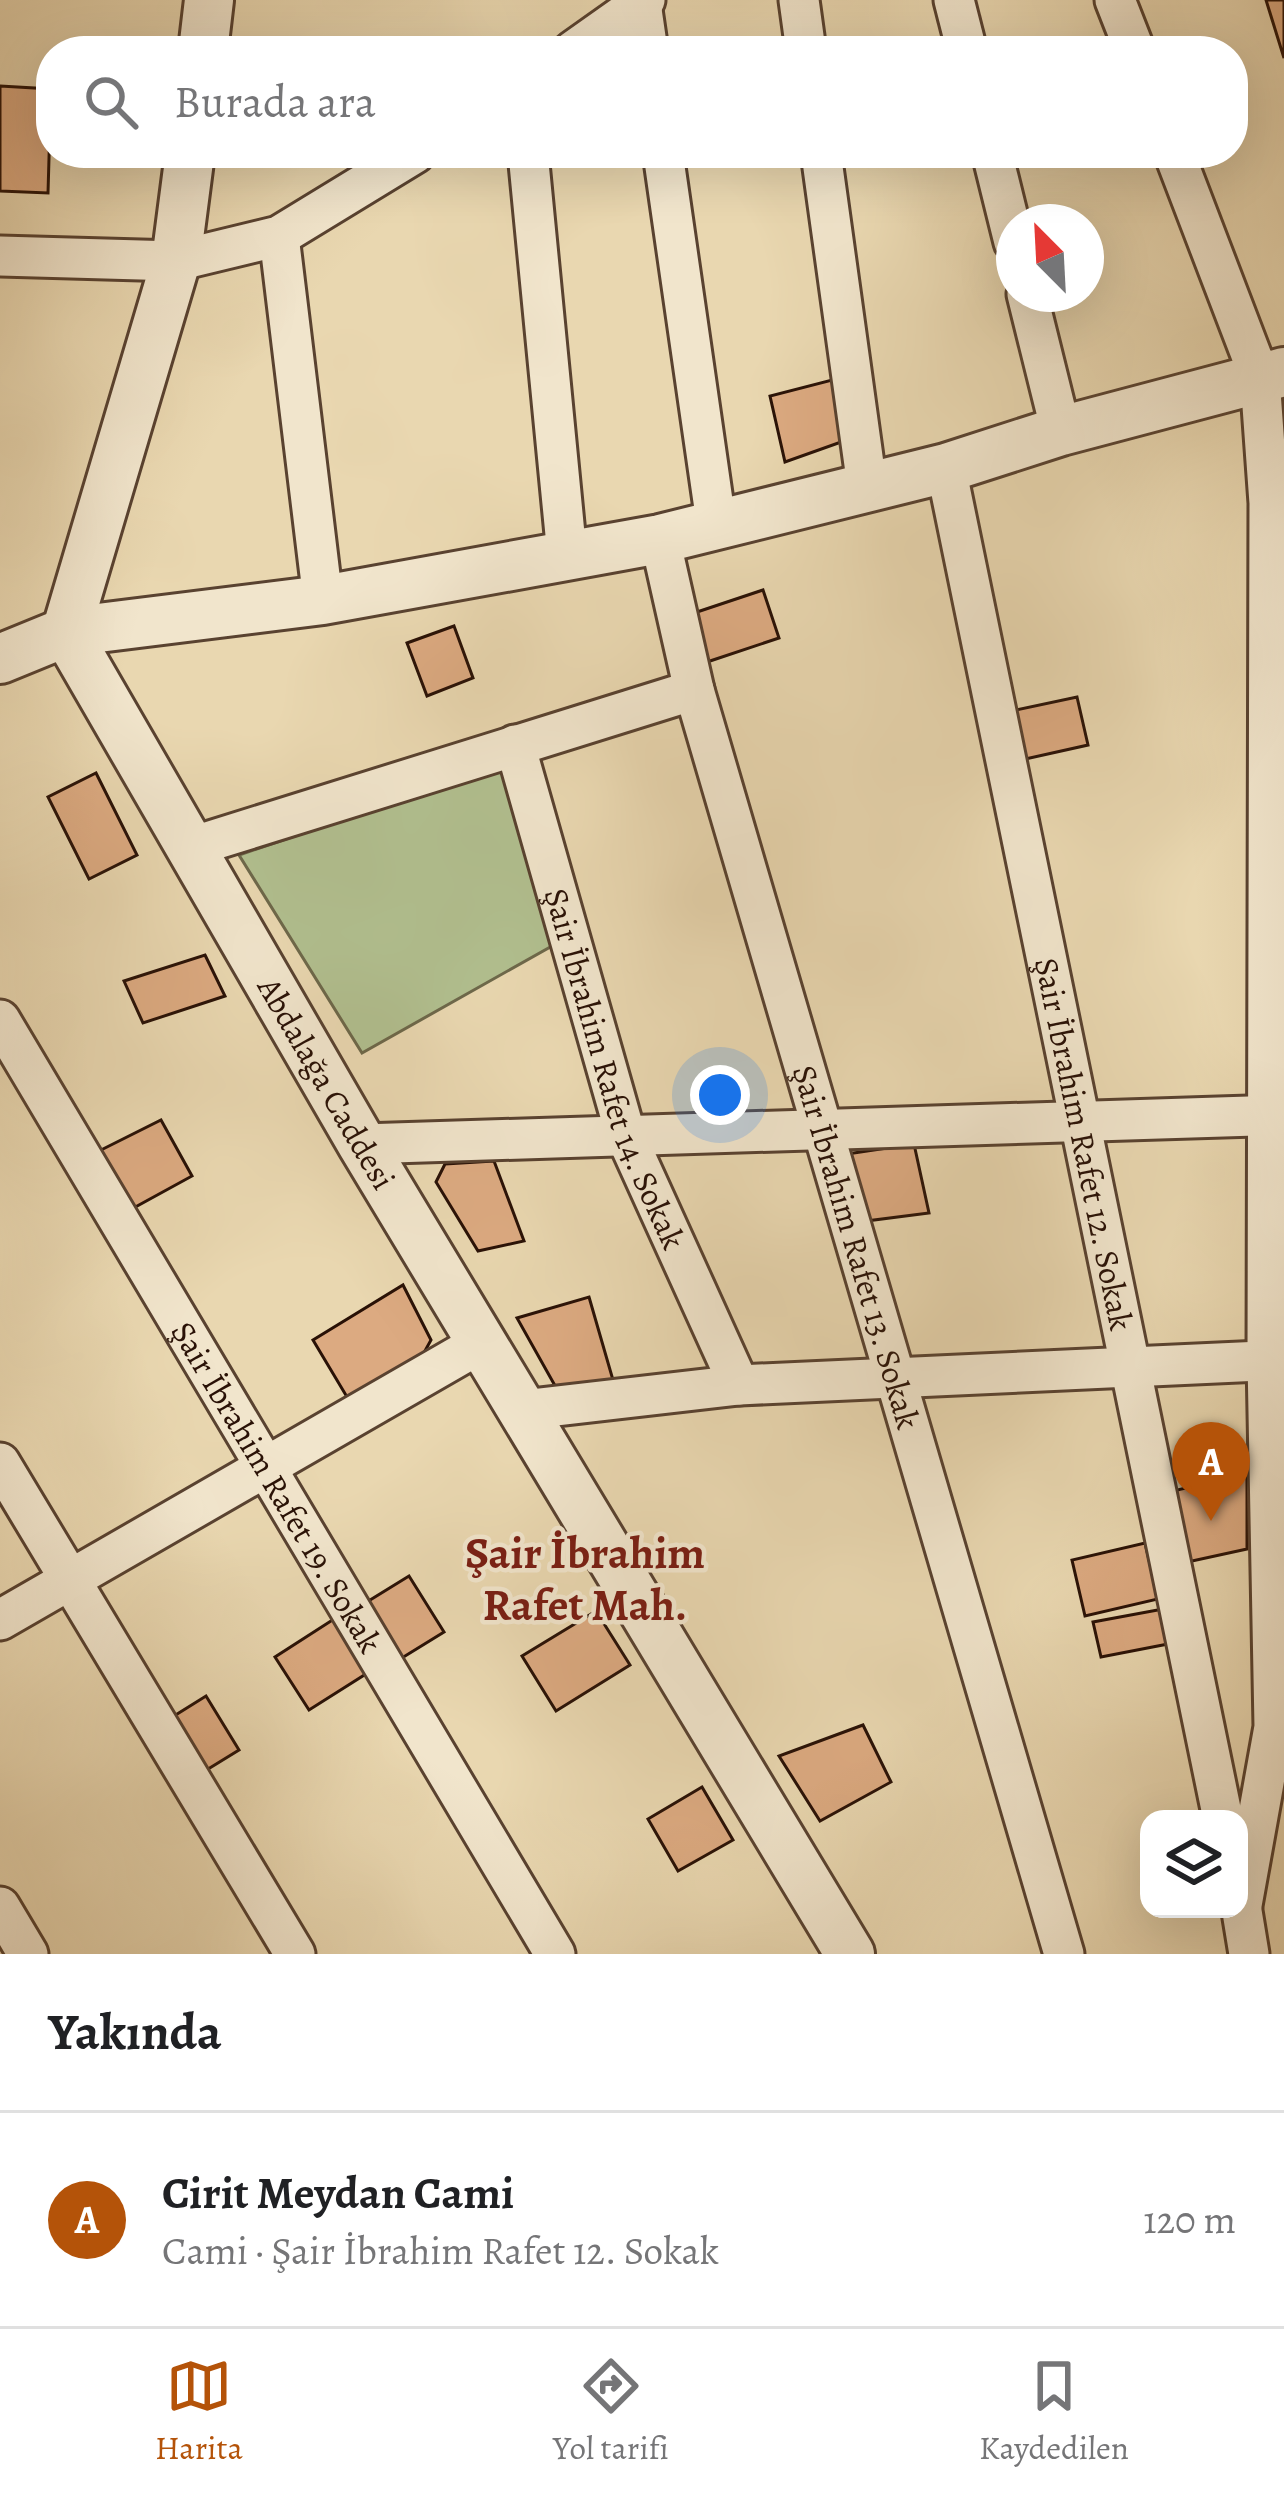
<!DOCTYPE html>
<html lang="tr">
<head>
<meta charset="utf-8">
<style>
	:root { --surface:#fff; --page:#f2f2f2; --text:#202124; --muted:#757577; --line:#e0e0e0; --accent:#b45309 }
	body { margin:0; font-family:Alegreya,serif; background:var(--page); color:var(--text) }
	.controls { position:absolute; right:36px; bottom:36px; display:grid; overflow:hidden; border-radius:24px; box-shadow:0 12px 48px #0002 }
	.controls button { width:108px; height:108px; display:grid; place-items:center; padding:0; border:0; border-bottom:3px solid var(--line); background:var(--surface); color:var(--text); font:60px sans-serif }
	.compass { position:absolute; left:996px; top:204px; width:108px; height:108px; border-radius:50%; background:var(--surface); box-shadow:0 12px 48px #0002; rotate:336deg }
	.you { position:absolute; left:720px; top:1095px; width:42px; height:42px; margin:-30px; border:9px solid #fff; border-radius:50%; background:#1a73e8; box-shadow:0 0 0 18px #1a73e833 }
	.badge { display:grid; place-items:center; width:78px; height:78px; border-radius:50%; background:var(--accent); color:#fff; font-size:39px; font-weight:700 }
	.pin { position:absolute; translate:-50% -99px; filter:drop-shadow(0 3px 6px #0008) }
	.pin::after { content:''; position:absolute; top:63px; width:42px; height:36px; background:inherit; clip-path:polygon(0 0,100% 0,50% 100%) }
	.list { margin:0; padding:0; list-style:none }
	h2 { display:flex; justify-content:space-between; align-items:center; height:156px; margin:0; padding:0 48px; font-size:51px }
	h2 small { font-size:39px; font-weight:400; color:var(--muted) }
	.list li { display:grid; grid-template-columns:78px 1fr auto; gap:36px; align-items:center; box-sizing:border-box; height:216px; padding:0 48px; border-top:3px solid var(--line) }
	.list b { display:block; font-size:45px; white-space:nowrap }
	.list p { margin:0; font-size:39px; white-space:nowrap; color:var(--muted) }
	.list em { font-size:39px; font-style:normal; color:var(--muted) }
	.icon { flex:none; width:66px; height:66px; fill:none; stroke:currentColor; stroke-width:2; stroke-linecap:round; stroke-linejoin:round }
	.map { position:relative; flex:none; width:1284px; height:1954px; overflow:hidden }
	.search { position:absolute; background:var(--surface); box-shadow:0 12px 48px #0002; left:36px; right:36px; top:36px; height:132px; display:flex; align-items:center; gap:30px; box-sizing:border-box; padding:0 42px; border-radius:48px; color:var(--muted); font-size:45px }
	.sheet { height:372px; background:var(--surface) }
	nav { display:flex; justify-content:space-around; align-items:center; box-sizing:border-box; height:168px; border-top:3px solid var(--line); background:var(--surface); font-size:33px; color:var(--muted) }
	nav a { display:grid; justify-items:center; gap:6px }
	nav .on { color:var(--accent) }
	.map>svg:first-child { display:block }
</style>
</head>
<body>
<div class="map">
<svg width="1284" height="1954" viewBox="0 0 1284 1954">
	<rect width="100%" height="100%" fill="#e9d7b0"/>
	<filter id="stains"><feTurbulence type="fractalNoise" baseFrequency=".00167" numOctaves="4"/><feColorMatrix values="0 0 0 0 .2 0 0 0 0 .09 0 0 0 0 .02 0 0 0 .5 -.17"/></filter>
	<radialGradient id="worn" r=".72"><stop offset=".6" stop-color="#630" stop-opacity="0"/><stop offset="1" stop-color="#630" stop-opacity=".3"/></radialGradient>
	<path fill="#b1bf8f" stroke="#6d684a" stroke-width="3" d="M502 766 552 946 362 1053 239 855Z"/>
	<g fill="#dcaa81" stroke="#291106" stroke-width="3">
		<path d="M1266 0H1284V58Z"/>
		<path d="M0 86 51 89 48 193 0 191Z"/>
		<path d="M832 380 844 441 785 462 770 396Z"/>
		<path d="M763 590 779 638 707 662 691 614Z"/>
		<path d="M454 626 473 678 427 696 407 643Z"/>
		<path d="M1077 697 1088 745 1021 760 1011 711Z"/>
		<path d="M96 773 137 855 89 879 48 797Z"/>
		<path d="M205 955 225 996 143 1023 124 981Z"/>
		<path d="M161 1120 192 1176 128 1211 93 1154Z"/>
		<path d="M914 1144 929 1213 866 1221 847 1154Z"/>
		<path d="M494 1161 524 1241 478 1251 436 1182 445 1164Z"/>
		<path d="M403 1285 431 1340 420 1360 350 1402 313 1340Z"/>
		<path d="M589 1297 613 1380 558 1391 517 1318Z"/>
		<path d="M1247 1473V1549L1183 1563 1169 1492Z"/>
		<path d="M1145 1543 1158 1599 1085 1616 1072 1560Z"/>
		<path d="M409 1576 444 1632 397 1661 362 1605Z"/>
		<path d="M1163 1609 1168 1644 1101 1657 1093 1622Z"/>
		<path d="M596 1611 630 1665 556 1711 522 1656Z"/>
		<path d="M334 1619 369 1672 309 1710 275 1657Z"/>
		<path d="M206 1696 239 1750 200 1774 166 1721Z"/>
		<path d="M863 1725 891 1782 820 1821 779 1756Z"/>
		<path d="M702 1787 733 1840 678 1871 648 1819Z"/>
	</g>
	<g fill="none" stroke-linecap="round" stroke-linejoin="round">
		<defs>
			<g id="minor">
				<path d="M799 0 806 51"/>
				<path d="M954 0 967 51"/>
				<path d="M1115 0 1135 51"/>
				<path d="M641 3 648 51"/>
				<path d="M573 51 645 0"/>
				<path d="M528 153 567 555"/>
				<path d="M663 153 716 522"/>
				<path d="M821 153 867 486"/>
				<path d="M992 153 1014 242"/>
				<path d="M1174 153 1260 378 1269 503 1267 1360 1274 1727 1242 1905"/>
				<path d="M279 236 323 600"/>
				<path d="M0 256 176 261 279 236 415 153"/>
				<path d="M1027 294 1061 431"/>
				<path id="s1" d="M946 468 1223 1819"/>
				<path id="s2" d="M660 539 694 690 1064 1954"/>
				<path id="s3" d="M515 745 626 1136 739 1385"/>
				<path d="M188 848 694 690"/>
				<path id="s4" d="M0 1020 555 1954"/>
				<path d="M362 1144 1284 1115"/>
				<path d="M522 1410 739 1385 1284 1360"/>
				<path d="M0 1463 295 1954"/>
				<path d="M0 1620 481 1343"/>
				<path d="M1239 1893 1249 1954"/>
				<path d="M0 1907 28 1954"/>
			</g>
			<g id="tertiary">
				<path d="M203 51 209 0"/>
				<path id="s5" d="M190 153 176 261 66 632 362 1144 850 1954"/>
				<path d="M0 659 66 632 323 600 660 539 946 468 1061 431 1284 372"/>
			</g>
		</defs>
		<use href="#minor" stroke="#594230" stroke-width="45"/>
		<use href="#tertiary" stroke="#594230" stroke-width="54"/>
		<use href="#minor" stroke="#f1e5cc" stroke-width="39"/>
		<use href="#tertiary" stroke="#f1e5cc" stroke-width="48"/>
	</g>
	<g text-anchor="middle" stroke-width="9" stroke-linejoin="round" paint-order="stroke">
		<g font-size="33" fill="#291106" stroke="#f1e5cc">
			<text dy="12" stroke="none"><textPath href="#s3" startOffset="339">Şair İbrahim Rafet 14. Sokak</textPath></text>
			<text dy="12" stroke="none"><textPath href="#s5" startOffset="1017">Abdalağa Caddesi</textPath></text>
			<text dy="12" stroke="none"><textPath href="#s1" startOffset="690">Şair İbrahim Rafet 12. Sokak</textPath></text>
			<text dy="12" stroke="none"><textPath href="#s2" startOffset="735">Şair İbrahim Rafet 13. Sokak</textPath></text>
			<text dy="12" stroke="none"><textPath href="#s4" startOffset="543">Şair İbrahim Rafet 19. Sokak</textPath></text>
		</g>
		<g font-size="45" font-weight="bold" fill="#7a1f14" stroke="#f1e5cc">
			<text x="585" y="1568">Şair İbrahim<tspan x="585" dy="52">Rafet Mah.</tspan></text>
		</g>
	</g>
	<rect width="100%" height="100%" filter="url(#stains)"/>
	<rect width="100%" height="100%" fill="url(#worn)"/>
</svg>
<div class="controls">
<button><svg class="icon" aria-label="layers" viewBox="0 0 24 24"><path d="M12 4l9 5-9 5-9-5zM3 14l9 5 9-5"/></svg></button>
</div>
<svg class="compass" viewBox="-18 -18 36 36"><path d="M0-13l5 13h-10z" fill="#e53935"/><path d="M0 13l5-13h-10z" fill="#757577"/></svg>
<div class="you"></div>
<div class="pin badge" style="left:1211px;top:1521px">A</div>
<div class="search"><svg class="icon" aria-label="search" viewBox="0 0 24 24"><circle cx="10" cy="10" r="6"/><path d="M15 15l6 6"/></svg>Burada ara</div>
</div>
<section class="sheet">
<h2>Yakında<small></small></h2>
<ul class="list">
<li><span class="badge">A</span><div><b>Cirit Meydan Cami</b><p>Cami · Şair İbrahim Rafet 12. Sokak</p></div><em>120 m</em></li>
</ul>
</section>
<nav>
<a class="on"><svg class="icon" aria-label="map" viewBox="0 0 24 24"><path d="M3 6l6-2 6 2 6-2v14l-6 2-6-2-6 2zM9 4v14M15 6v14"/></svg>Harita</a>
<a><svg class="icon" aria-label="directions" viewBox="0 0 24 24"><path d="M12 3l9 9-9 9-9-9zM9 14v-3h6M13 9l2 2-2 2"/></svg>Yol tarifi</a>
<a><svg class="icon" aria-label="saved" viewBox="0 0 24 24"><path d="M7 4h10v16l-5-4-5 4z"/></svg>Kaydedilen</a>
</nav>
</body>
</html>
